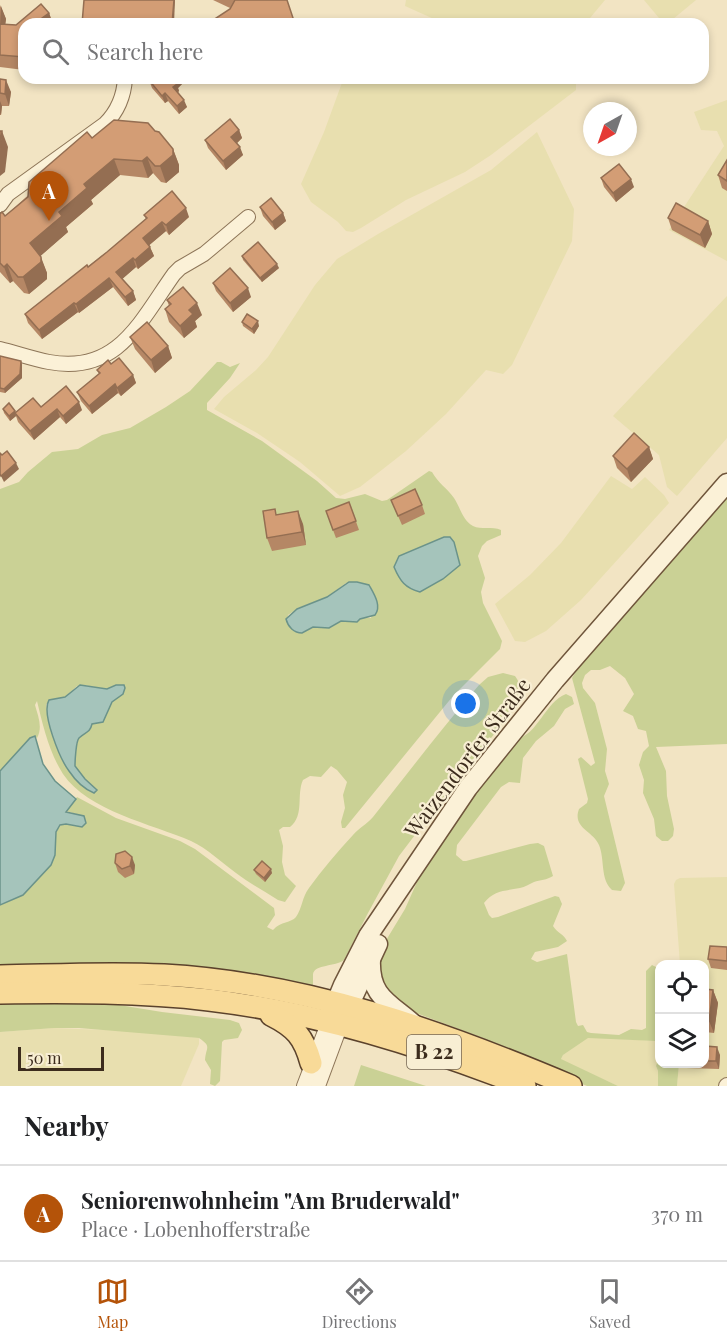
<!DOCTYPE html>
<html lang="en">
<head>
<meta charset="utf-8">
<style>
	:root { --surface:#fff; --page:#f6f6f6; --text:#202124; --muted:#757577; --line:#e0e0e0; --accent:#b45309 }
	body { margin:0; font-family:"Playfair Display",serif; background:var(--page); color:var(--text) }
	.controls { position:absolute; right:18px; bottom:18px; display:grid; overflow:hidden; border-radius:12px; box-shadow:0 3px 9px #0003 }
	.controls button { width:54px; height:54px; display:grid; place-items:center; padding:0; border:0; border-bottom:2px solid var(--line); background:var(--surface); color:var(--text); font:30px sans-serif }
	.compass { position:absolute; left:583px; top:102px; width:54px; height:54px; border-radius:50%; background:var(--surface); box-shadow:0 3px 9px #0003; rotate:220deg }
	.scale { position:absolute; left:18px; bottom:15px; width:86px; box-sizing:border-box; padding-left:6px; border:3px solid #3c2c1d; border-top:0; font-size:16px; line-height:21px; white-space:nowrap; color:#3c2c1d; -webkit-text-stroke:4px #f8eed3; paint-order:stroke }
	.you { position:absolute; left:466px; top:704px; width:21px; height:21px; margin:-15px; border:4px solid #fff; border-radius:50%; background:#1a73e8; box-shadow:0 0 0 9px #1a73e833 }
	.badge { display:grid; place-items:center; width:39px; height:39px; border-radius:50%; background:var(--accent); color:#fff; font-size:20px; font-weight:700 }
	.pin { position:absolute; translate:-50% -50px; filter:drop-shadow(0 2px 3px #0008) }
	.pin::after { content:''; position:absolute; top:32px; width:21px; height:18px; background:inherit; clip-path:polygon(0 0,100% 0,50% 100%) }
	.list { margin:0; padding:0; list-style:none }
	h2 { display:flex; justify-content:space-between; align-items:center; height:78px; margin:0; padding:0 24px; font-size:26px }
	h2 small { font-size:20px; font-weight:400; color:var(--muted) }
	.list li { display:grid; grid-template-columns:39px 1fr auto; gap:18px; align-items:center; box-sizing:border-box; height:96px; padding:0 24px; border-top:2px solid var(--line) }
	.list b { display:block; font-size:22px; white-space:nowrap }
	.list p { margin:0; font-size:20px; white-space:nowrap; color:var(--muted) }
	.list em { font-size:20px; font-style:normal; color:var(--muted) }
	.icon { flex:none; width:33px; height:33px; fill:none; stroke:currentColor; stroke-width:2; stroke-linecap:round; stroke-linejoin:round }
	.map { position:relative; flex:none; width:727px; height:1086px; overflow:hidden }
	.search { position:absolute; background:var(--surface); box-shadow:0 3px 9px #0003; left:18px; right:18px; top:18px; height:66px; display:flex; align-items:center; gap:15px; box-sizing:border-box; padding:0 21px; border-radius:18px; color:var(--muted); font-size:22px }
	.sheet { height:174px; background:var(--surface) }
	nav { display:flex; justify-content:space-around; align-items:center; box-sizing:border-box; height:84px; border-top:2px solid var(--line); background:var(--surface); font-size:16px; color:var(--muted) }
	nav a { display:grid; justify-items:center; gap:3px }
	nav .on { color:var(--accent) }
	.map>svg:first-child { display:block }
</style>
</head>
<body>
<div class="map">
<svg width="727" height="1086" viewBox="0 0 727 1086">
	<rect width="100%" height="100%" fill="#f2e4c3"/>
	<g fill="#e8dfaf">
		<path d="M406 0H605L585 24H445L405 6Z"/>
		<path d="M644 0H696L667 24H664Z"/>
		<path d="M394 78H576V90L491 155 465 172 406 200 361 228 353 232 346 231 338 222 311 202 301 184 324 132 343 80 394 81Z"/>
		<path d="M727 100V261L669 230 724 146 717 131 701 130 694 112Z"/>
		<path d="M537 132 574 209 572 241 512 365 503 374 486 370 446 414 406 451 360 487 340 496 300 462 257 433 214 409 224 397 256 370 268 357 315 285 337 259 378 234 491 170Z"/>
		<path d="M727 296V438L677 496 667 487 659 455 613 416Z"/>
		<path d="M611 476 632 489 645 477 664 495 669 503 581 600 546 631 525 642 515 641 495 604 530 575 561 543Z"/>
		<path d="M727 877V1086H677L679 1064H704V964H680L674 884 676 880 680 878Z"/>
		<path d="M54 1028 131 1031 199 1038V1044L181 1086H0V1032Z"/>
		<path d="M588 1037 656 1041 658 1049V1063L656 1066 658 1071V1086H618L563 1061 561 1059 563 1055Z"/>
	</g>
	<g fill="#cad195" fill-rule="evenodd">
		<path d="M217 362H221L230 367 240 363 230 378 207 403V410L262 441 317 481 336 498 345 499 365 494 382 501 387 500 429 471 432 472C438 483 447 488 454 498 460 507 463 521 473 526 481 530 492 526 501 530V535L487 541 482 546 478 556 485 578 481 592 483 603 502 641 500 649 453 696 345 828H342L341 822 345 808 343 795 347 782 337 770 331 766 321 777 310 776 303 780C296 795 305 815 290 827H283L279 830 283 846 282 862 285 875 296 886 285 902 278 900C264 891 249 883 236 873 221 862 208 849 191 841 152 824 88 811 63 774 49 752 43 726 37 701L35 705C38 716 43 727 37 738L35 736 30 738 0 771V489L19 482 28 472 52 452 78 449 102 435 130 428 166 407 190 391ZM357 582 369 585 375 597 371 618H364L351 622H340L330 628 313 627 302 633H297L287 622 288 615 298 608 327 597 346 583ZM83 685 107 689 116 685 120 696 114 700 96 722 92 724C89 733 85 732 79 738 76 742 75 761 75 766L85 779 97 790 91 792C62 770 51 741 46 704L65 697 77 686Z"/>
		<path d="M727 494V744L656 747 666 771 667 796 674 829 673 836 668 841H662L656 836 654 819 643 793 644 780 639 765 643 752 649 746 646 731 638 729 633 716 623 711 634 694 625 678 610 666 600 670H591L585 675 582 683 583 688 595 703 607 749 605 771 609 784 604 796 625 883 621 891 612 890C600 879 605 860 599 845 593 831 572 828 579 809L587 803 588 799 578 759 581 757 591 766 595 763 572 678 582 662Z"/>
		<path d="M503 673 515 676C523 686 520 697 516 707L449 790 399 856 368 913 344 960C335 967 315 964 313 974 313 978 313 981 313 985L309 986 0 968V905L23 895 51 865 55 855 56 832 61 825 66 824 77 826 80 815 66 811 77 797 116 818 180 841 195 849 274 908 275 915 267 927 273 930C281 921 291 923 296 917 302 909 302 897 309 888 322 870 337 852 353 835 359 828 367 824 373 817 408 773 442 728 479 685L488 677Z"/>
		<path d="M566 694 572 697 574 704 565 709 554 726 536 741 523 758 520 783 509 782 501 787 457 845 456 855 463 861H466L530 844 538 843 544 846 553 876C547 880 540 880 534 882 529 884 525 887 520 888 505 891 494 890 484 903L489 915 492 918 498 917 555 896 559 897 562 904 553 926C557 933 564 934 567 941L558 947 535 952 531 959 537 962 567 954 576 1022 578 1026 583 1025 587 1032 591 1033 619 1035 631 1029 642 1030 646 1028V971L652 965 658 968 660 1064H679L677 1086H658V1071L656 1066C659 1059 660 1049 655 1041L588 1038 563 1055 561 1059 618 1086H587L532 1063 483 1038 400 1007 376 977 385 942 405 909 421 873 469 801 516 739C538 735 545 702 566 694Z"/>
		<path d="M85 1003 119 1005 162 1012 230 1020 239 1023 242 1030 238 1038 224 1040 222 1042 220 1081 215 1086 210 1084 211 1070 205 1060C206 1046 212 1047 199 1038L79 1028H54L0 1032V1004Z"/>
		<path d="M361 1065 426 1086H354Z"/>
	</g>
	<g fill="#a5c4bb" stroke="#6b938a" stroke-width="1.5">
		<path d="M444 537H450L454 542 460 565 443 579 420 592C405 588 400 581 394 567L399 556Z"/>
		<path d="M349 582H357L369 585C374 594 382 606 375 615L360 619 357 622 341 621 329 628 313 627 302 633C294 633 288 627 286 619L297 609 327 597Z"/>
		<path d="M80 685 107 689 116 685H124L125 688 123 694 112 702 103 722 92 724C90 733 85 732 79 738 76 741 75 761 75 766L85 779 97 790 94 793C84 789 75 780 69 771 60 759 41 713 49 700L65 697Z"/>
		<path d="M35 736 43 764 55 781 76 799 66 812 84 816 86 823 82 827 66 824 60 825 56 832 55 855 51 865 23 895 0 905V771L30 738Z"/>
	</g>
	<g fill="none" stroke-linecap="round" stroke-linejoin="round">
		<defs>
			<g id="street">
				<path d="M0 205 8 194 105 124C118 111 124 97 125 78"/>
				<path d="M0 349C16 353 33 359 49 362 118 375 141 320 174 274L180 268 204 254 248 217"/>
				<path d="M304 1086 329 1021"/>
				<path d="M318 1086 341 1024"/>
				<path d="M726 1086 727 1085"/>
			</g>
			<g id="secondary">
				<path d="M371 959C369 998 391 1003 416 1026"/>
				<path d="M331 1014 343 985 368 936 468 788 555 680 727 483"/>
				<path d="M344 1017 378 944"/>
			</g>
			<g id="primary">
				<path d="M0 976C55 975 110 972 164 975 307 983 441 1031 571 1086"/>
				<path d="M0 993C70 992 140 992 209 1000 319 1013 423 1046 525 1086"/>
				<path d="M271 1015C295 1027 304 1037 311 1063"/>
			</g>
		</defs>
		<use href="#street" stroke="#8d7558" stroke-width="16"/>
		<use href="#secondary" stroke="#6f553b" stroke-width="21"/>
		<use href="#primary" stroke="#5b422c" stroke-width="24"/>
		<use href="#street" stroke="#fbf1d7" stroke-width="14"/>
		<use href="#secondary" stroke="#fbf1d7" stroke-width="18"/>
		<use href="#primary" stroke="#f8da98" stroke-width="21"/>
	</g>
	<g fill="#b58765">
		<path d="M213 0H288L230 8Z"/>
		<path d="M0 5 6 19 5 24 16 25 49 13 53 24H24V70L0 67Z"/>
		<path d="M151 78H180L182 84 178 88 179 91 178 92 187 107 179 114 168 101 165 103 152 88 149 80Z"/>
		<path d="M0 79 11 92 9 106H2L1 115H0Z"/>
		<path d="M239 130 242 138 237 143 243 155 226 170 208 148 205 140Z"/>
		<path d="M155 131 173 149 179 165V172L166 183 161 182 153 173 148 178 120 175 91 200 93 204 66 227 68 232 40 256 47 273V279L29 294 24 293 13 281 10 283 0 272V214L5 216 92 138Z"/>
		<path d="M727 160V191L722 188 718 175Z"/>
		<path d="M601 178 634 187 616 202 604 187Z"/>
		<path d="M260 207 283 213 286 221 275 230 263 216Z"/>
		<path d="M144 215 189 217 169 235 166 231 149 245 154 256 138 269 136 267 122 279 133 291 136 300 128 306 113 287 79 313 78 312 42 339 28 323 25 314 107 252 146 219Z"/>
		<path d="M668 218 708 221 712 234 705 248 672 230Z"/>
		<path d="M242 256 279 268 262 282 243 260Z"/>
		<path d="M213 283 251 297 233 312 216 291Z"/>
		<path d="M167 300 202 315 195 321 197 327 184 338 169 322 165 309 169 306Z"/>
		<path d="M242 322 259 326 254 334 243 326Z"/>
		<path d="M130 337 168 346 172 358 155 373 135 349Z"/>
		<path d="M0 356 21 361 22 365V378L5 393 0 392Z"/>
		<path d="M111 364 133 375 136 383 121 396 118 393 92 414 81 401 77 392 99 374 97 370Z"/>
		<path d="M41 407 82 410 66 424 60 417 34 440 18 422 16 416 10 421 4 413 3 409 15 411 16 412Z"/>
		<path d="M649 447 653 459 631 482 617 468 613 456Z"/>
		<path d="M391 500 422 505 425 514 402 525Z"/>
		<path d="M349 502 359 530 336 538 326 511Z"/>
		<path d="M277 515 303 524 306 545 272 551 267 538Z"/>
		<path d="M115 863 135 865 134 874 125 878 118 872Z"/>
		<path d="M254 870 272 873 265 882 256 874Z"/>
		<path d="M727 947V970L711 968 708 959Z"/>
		<path d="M705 989 713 990 718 1003 714 1033 705 1032Z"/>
		<path d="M705 1046 720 1055 719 1069 686 1068 685 1064H705Z"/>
	</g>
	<g fill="#946e52">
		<path d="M174 0H175L174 24H172Z"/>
		<path d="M1 6 6 19 4 36 0 26Z"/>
		<path d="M49 13 53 24H45L42 18Z"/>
		<path d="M178 78H180L182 84 178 88 179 91 176 94 173 87 174 81Z"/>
		<path d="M6 80 11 92 9 106 5 94Z"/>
		<path d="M165 93 168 101 165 103 162 96Z"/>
		<path d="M184 100 187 107 179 114 177 106Z"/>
		<path d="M0 101 2 106 1 115 0 113Z"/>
		<path d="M239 130 242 138 235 145 231 137Z"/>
		<path d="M2 131 8 147 5 172 0 176V150Z"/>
		<path d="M240 147 243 155 226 170 223 161Z"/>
		<path d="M173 149 179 165V172L166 183 160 166Z"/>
		<path d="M147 157 153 173 148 178 142 161Z"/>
		<path d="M114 159 120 175 91 200 93 204 66 227 68 232 36 260 30 243 84 184Z"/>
		<path d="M631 179 634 187 616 202 613 193Z"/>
		<path d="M186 208 189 217 169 235 166 225Z"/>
		<path d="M283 213 286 221 275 230 272 222Z"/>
		<path d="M708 221 712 234 705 248 700 235Z"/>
		<path d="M162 222 166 231 146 248 143 238Z"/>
		<path d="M150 247 154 256 138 269 135 260Z"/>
		<path d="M41 257 47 273V279L29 294 23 277Z"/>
		<path d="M133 258 136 267 120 281 116 272Z"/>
		<path d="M7 264 13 281 10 283 4 267Z"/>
		<path d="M277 264 279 268 262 282 260 278Z"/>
		<path d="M109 278 113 287 79 313 76 304Z"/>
		<path d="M248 288 251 297 233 312 230 303Z"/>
		<path d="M133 291 136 300 128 306 125 297Z"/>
		<path d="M74 303 78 312 42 339 39 330Z"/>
		<path d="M197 303 202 315 195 321 197 327 184 338 180 326 189 310Z"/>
		<path d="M258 321 259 326 254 334 252 329Z"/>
		<path d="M168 346 172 358 155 373 151 360Z"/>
		<path d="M21 361 22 365V378L5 393 4 389Z"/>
		<path d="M133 375 136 383 121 396 117 388Z"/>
		<path d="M115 384 118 393 92 414 89 406Z"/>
		<path d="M79 402 82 410 66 424 63 416Z"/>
		<path d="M57 409 60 417 34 440 30 431Z"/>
		<path d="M15 411 17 415 15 413 16 416 10 421 9 416Z"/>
		<path d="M649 447 653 459 631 482 627 469Z"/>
		<path d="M16 463 19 469 4 482 1 476Z"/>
		<path d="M298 511 303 524 306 545 302 532Z"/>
		<path d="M132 857 135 865 134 874 130 866Z"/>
		<path d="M271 869 272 873 265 882 264 878Z"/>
		<path d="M713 990 718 1003 714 1033 709 1021Z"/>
		<path d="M717 1047 720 1055 719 1069 716 1061Z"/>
	</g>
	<g fill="#d39d75" stroke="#946e52" stroke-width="1.5">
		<path d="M84 0H174L172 24H82Z"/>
		<path d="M235 0H287L295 24H259L258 21 255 24H207L230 9Z"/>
		<path d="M41 4 49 13 42 18 48 24H24V57L0 55V24L16 25Z"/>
		<path d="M151 78H178L174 81 177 84 173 87 184 100 177 106 165 93 162 96 149 80Z"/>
		<path d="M0 79 6 80 5 94 0 93Z"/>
		<path d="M230 119 239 130 231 137 240 147 223 161 205 140Z"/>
		<path d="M114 120 148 123 155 131 159 132 173 149V155L160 166H155L147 157 142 161 114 159 84 184 87 188 59 212 62 216 30 243 41 257V262L23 277H18L7 264 4 267 0 263V214L2 212 5 216 28 197 29 182 87 132 92 138Z"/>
		<path d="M0 131H2L0 150Z"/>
		<path d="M727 160V181L718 175Z"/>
		<path d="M619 164 631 179 613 193 601 178Z"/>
		<path d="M172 191 186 208 166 225 162 222 143 238 150 247 135 260 133 258 116 272 133 291 125 297 109 278 76 304 74 303 39 330 25 314 87 265 88 267 107 252 147 218 144 215Z"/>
		<path d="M271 198 283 213 272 222 260 207Z"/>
		<path d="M676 203 708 221 700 235 668 218Z"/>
		<path d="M258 242 277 264 260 278 242 256Z"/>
		<path d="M230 268 248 288 230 303 213 283Z"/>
		<path d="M183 287 197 303 189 310 193 314 180 326 165 309 171 304 167 300Z"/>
		<path d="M247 314 258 321 252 329 242 322Z"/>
		<path d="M147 322 168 346 151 360 130 337Z"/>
		<path d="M0 356 21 361 20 374 4 389 0 388Z"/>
		<path d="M119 358 133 375 117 388 115 384 89 406 77 392 100 373 97 370 108 360 111 364Z"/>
		<path d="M66 386 79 402 63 416 57 409 30 431 15 413 33 398 41 407Z"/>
		<path d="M9 403 15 411 9 416 3 409Z"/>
		<path d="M634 433 649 447 627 469 613 456Z"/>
		<path d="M7 451 16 463 1 476 0 474V453L2 455Z"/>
		<path d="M415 489 422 505 398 516 391 500Z"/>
		<path d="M349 502 356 521 333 530 326 511Z"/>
		<path d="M275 509 276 515 298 511 302 532 267 538 263 511Z"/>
		<path d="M125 851 132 857 130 866 122 869 115 863 116 854Z"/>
		<path d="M262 861 271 869 264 878 254 870Z"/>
		<path d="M710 946 727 947V961L708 959Z"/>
		<path d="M705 989 713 990 709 1021 705 1020Z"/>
		<path d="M705 1046 717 1047 716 1061H705Z"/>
	</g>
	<g text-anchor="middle" stroke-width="4.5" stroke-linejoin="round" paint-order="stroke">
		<rect fill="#f8eed3" stroke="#746654" stroke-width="1.5" x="407" y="1035" width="54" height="34" rx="4.5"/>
		<g font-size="20" font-weight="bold" fill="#3c2c1d">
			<text x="434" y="1059">B 22</text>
		</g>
		<g font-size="21" fill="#3c2c1d" stroke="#f8eed3">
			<text transform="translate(468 758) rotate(-53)" y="7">Waizendorfer Straße</text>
		</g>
	</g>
</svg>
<div class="controls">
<button><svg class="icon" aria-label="locate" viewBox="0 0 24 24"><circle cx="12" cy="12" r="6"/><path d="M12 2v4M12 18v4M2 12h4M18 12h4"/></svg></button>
<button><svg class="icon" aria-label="layers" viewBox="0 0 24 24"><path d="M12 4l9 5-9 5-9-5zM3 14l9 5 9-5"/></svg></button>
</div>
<svg class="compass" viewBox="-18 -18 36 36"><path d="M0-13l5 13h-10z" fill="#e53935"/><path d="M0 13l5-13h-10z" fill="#757577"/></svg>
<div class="scale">50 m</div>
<div class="you"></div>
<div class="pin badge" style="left:49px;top:221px">A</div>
<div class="search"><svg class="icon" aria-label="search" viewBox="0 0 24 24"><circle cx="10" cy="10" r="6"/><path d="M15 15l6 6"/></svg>Search here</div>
</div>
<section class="sheet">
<h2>Nearby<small></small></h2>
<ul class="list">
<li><span class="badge">A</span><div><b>Seniorenwohnheim &quot;Am Bruderwald&quot;</b><p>Place · Lobenhofferstraße</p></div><em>370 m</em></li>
</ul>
</section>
<nav>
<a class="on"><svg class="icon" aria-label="map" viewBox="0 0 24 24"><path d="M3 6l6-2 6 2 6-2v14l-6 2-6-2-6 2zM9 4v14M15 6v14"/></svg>Map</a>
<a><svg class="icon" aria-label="directions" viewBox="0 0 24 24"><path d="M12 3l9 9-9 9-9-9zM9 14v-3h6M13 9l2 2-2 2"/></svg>Directions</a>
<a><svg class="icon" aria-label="saved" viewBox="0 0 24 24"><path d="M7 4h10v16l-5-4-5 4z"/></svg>Saved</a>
</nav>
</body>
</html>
